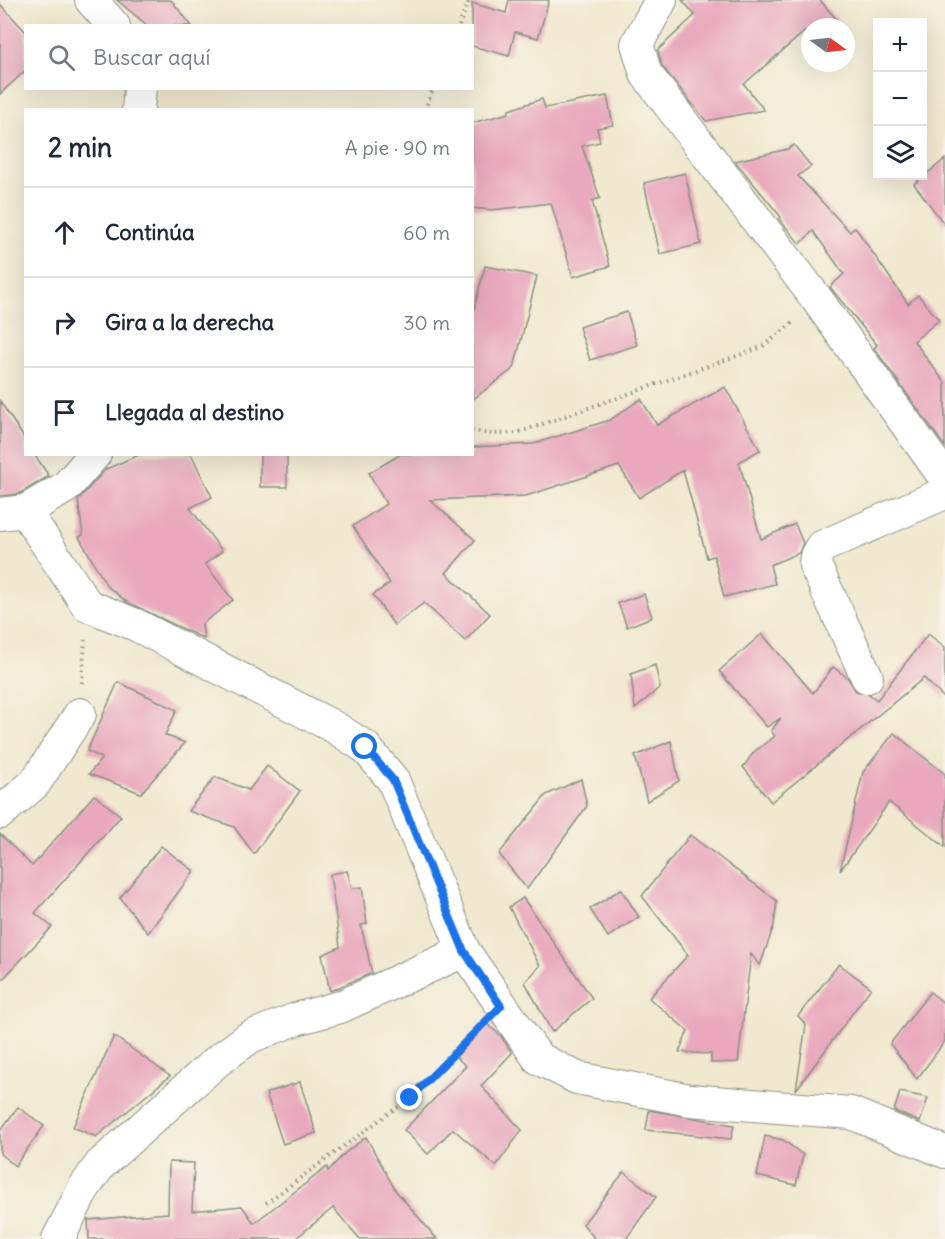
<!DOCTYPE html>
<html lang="es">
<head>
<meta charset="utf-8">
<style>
	:root { --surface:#fff; --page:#f6f6f7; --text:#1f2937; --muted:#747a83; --line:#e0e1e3 }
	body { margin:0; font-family:Delius,sans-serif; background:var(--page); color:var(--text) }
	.controls { position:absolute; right:18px; top:18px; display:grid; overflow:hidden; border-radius:0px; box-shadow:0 6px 24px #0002 }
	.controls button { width:54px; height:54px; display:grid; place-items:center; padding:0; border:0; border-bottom:2px solid var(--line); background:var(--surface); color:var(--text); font:30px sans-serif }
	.compass { position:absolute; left:801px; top:18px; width:54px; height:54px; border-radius:50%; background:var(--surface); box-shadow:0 6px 24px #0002; rotate:105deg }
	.stop { position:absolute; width:18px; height:18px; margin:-14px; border:4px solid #1a73e8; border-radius:50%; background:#fff }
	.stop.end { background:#1a73e8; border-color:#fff; box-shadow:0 2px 6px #0008 }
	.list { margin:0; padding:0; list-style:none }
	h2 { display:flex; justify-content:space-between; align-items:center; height:78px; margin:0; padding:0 24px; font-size:26px }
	h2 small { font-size:20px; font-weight:400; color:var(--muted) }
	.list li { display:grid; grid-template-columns:39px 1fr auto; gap:18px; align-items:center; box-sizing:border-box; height:90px; padding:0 24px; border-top:2px solid var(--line) }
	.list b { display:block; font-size:22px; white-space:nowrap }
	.list em { font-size:20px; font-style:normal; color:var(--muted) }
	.icon { flex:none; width:33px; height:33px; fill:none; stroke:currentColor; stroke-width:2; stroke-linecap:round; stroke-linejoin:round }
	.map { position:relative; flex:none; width:945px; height:1239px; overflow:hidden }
	.search { position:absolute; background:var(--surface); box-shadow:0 6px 24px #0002; left:24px; top:24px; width:450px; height:66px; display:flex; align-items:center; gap:15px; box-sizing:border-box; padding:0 21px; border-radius:0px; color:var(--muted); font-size:22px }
	.panel { position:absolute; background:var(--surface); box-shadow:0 6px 24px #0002; left:24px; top:108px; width:450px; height:348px; border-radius:0px }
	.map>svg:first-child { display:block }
</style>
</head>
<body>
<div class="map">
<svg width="945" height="1239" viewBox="0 0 945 1239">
	<rect width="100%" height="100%" fill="#f7f3e8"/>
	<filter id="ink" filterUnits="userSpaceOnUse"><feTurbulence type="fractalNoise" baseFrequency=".0167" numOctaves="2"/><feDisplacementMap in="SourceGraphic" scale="12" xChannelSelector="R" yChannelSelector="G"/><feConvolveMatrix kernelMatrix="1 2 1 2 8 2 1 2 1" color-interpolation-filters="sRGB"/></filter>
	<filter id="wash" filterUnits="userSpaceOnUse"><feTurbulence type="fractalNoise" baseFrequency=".008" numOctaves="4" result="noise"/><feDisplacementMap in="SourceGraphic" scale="24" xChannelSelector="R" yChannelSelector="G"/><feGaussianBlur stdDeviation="1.35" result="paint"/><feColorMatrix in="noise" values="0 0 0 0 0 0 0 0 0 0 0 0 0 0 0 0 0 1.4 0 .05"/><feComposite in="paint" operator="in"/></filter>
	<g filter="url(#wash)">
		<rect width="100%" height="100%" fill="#f0e8cf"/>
		<g id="blocks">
			<g fill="#e9a8bd">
				<path d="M117 0H171L192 26H148Z"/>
				<path d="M509 0H549L538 38 515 32 509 56 472 46V3L506 13Z"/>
				<path d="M682 0H820L843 27H810L744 84 764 110 706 121 662 66 658 50 695 15Z"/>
				<path d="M0 4 26 32V70L0 94Z"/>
				<path d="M607 96 613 125 597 128 600 142 582 146 600 198 592 201 610 266 573 277 551 203 492 210 472 208V123L509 113V110L542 99 545 108Z"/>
				<path d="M794 145 811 166 798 176 850 232 855 227 908 304 918 295 939 320 914 341 945 383V447L874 348 877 345 830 287 844 274 813 231 800 244 779 219 781 217 735 161 788 149Z"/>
				<path d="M945 159V225L914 184Z"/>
				<path d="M685 173 701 244 660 254 644 183Z"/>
				<path d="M485 266 537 276 514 368 472 400V317Z"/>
				<path d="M627 312 637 345 590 360 579 327Z"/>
				<path d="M725 387 760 450 739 462 761 539 795 524 803 543 799 553 770 565 775 584 724 597 714 556 707 558 683 470 639 498 619 466 526 496 430 500 475 540 446 573 490 614 465 641 424 603 394 625 373 595 390 583 353 526 386 504 369 473 401 454H472V447L533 444 610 420 641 399 657 425Z"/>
				<path d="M0 401 26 441V454H34L49 476 19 494 0 496Z"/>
				<path d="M141 454H191L212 497 190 508 222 551 205 564 233 600 202 624 204 639 127 602 107 586 79 537 83 535 78 500 106 469Z"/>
				<rect x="260" y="454" width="27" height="33"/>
				<path d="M644 594 652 617 627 627 618 603Z"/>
				<path d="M762 634 813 693 833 667 848 678 856 691 869 694 877 700 928 634 945 647V699L924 678 771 802 743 767 754 752 775 736 771 731 781 718 767 727 719 671Z"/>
				<path d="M655 665 660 687 635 709 631 674Z"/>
				<path d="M118 682 177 710 165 735 185 743 141 793 89 774 102 758 87 751Z"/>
				<path d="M894 733 945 774V847L889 802 840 871 863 772Z"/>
				<path d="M671 741 679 781 647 801 635 756Z"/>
				<path d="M267 766 300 791 254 854 234 827 188 811 215 777 249 790Z"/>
				<path d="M581 779 587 806 527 889 499 854 546 795Z"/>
				<path d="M94 795 121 816 35 913 52 927 0 982V834L32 866Z"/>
				<path d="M690 835 777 901 774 925 760 966 751 954 738 1062 711 1063V1054L679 1052 688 1031 649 998 688 955 642 896Z"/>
				<path d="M161 846 194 871 148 933 120 898Z"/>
				<path d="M347 871 352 888 362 887 367 924 361 925 372 973 330 991 322 955 340 947 330 874Z"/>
				<path d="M621 889 639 917 608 937 590 909Z"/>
				<path d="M523 898 592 998 552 1032 525 982 540 966 509 907Z"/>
				<path d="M839 964 871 988 796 1090 806 1025 798 1016Z"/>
				<path d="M930 992 945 1004V1041L917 1079 890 1044Z"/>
				<path d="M486 1023 501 1036 512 1053 481 1086 522 1130 496 1166 453 1129 428 1154 404 1130 466 1066 456 1057Z"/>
				<path d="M114 1036 170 1076 96 1137 73 1127Z"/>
				<path d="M300 1082 316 1133 283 1144 266 1093Z"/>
				<path d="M900 1092 928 1098 920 1122 894 1111Z"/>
				<path d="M18 1107 44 1126 15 1166 0 1154V1131Z"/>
				<path d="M649 1110 734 1125 731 1139 646 1130Z"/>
				<path d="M765 1136 783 1140 803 1155 796 1185 757 1176Z"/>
				<path d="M366 1137 396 1191 437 1239H360L333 1208 295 1239H89L88 1220 168 1213 169 1162 194 1163 192 1211 242 1206 254 1223 327 1167 328 1171 345 1153Z"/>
				<path d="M624 1172 656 1197 626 1239H595L583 1224Z"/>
			</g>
		</g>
	</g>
	<g filter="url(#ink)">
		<use href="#blocks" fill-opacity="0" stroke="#889282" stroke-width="1.5"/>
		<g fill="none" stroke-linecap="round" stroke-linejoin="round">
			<defs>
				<g id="street">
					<path d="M91 0 114 26"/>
					<path d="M661 0 637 44 646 74 816 298 945 478"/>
					<path d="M138 110 140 88"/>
					<path d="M25 511 87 605 136 625 334 727 365 747 393 780 464 951 538 1058 577 1078 690 1100 851 1113 945 1152"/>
					<path d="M0 514 25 511 66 487 95 454"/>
					<path d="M867 677 815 565 816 556 821 547 945 493"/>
					<path d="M0 813 35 783 80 714"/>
					<path d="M58 1239 84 1188 100 1165 216 1062 250 1037 296 1019 340 1007 464 951"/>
				</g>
			</defs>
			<use href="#street" stroke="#889282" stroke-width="34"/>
			<g stroke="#889282" stroke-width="4" stroke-dasharray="1.5 4.5" stroke-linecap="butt">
				<path d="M459 26 469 0"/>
				<path d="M425 110 433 88"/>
				<path d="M472 431 492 434 517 433 762 347 795 321"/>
				<path d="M82 683 85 640"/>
				<path d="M266 1203 410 1098 478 1029"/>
			</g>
			<use href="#street" stroke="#fff" stroke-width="32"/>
		</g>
	</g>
	<g fill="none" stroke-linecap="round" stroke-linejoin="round" filter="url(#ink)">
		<path stroke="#1a73e8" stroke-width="8" d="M365 747 393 780 464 951 501 1006 410 1098"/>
	</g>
</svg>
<div class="controls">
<button>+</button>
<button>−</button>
<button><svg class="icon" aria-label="layers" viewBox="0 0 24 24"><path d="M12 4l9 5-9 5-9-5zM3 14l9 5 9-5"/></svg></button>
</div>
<svg class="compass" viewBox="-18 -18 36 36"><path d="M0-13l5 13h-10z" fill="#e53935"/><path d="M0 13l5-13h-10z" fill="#747a83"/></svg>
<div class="stop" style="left:365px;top:747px"></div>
<div class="stop end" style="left:410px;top:1098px"></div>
<div class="search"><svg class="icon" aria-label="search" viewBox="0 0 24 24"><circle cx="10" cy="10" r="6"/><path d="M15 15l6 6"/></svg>Buscar aquí</div>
<section class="panel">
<h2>2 min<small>A pie · 90 m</small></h2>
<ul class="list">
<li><svg class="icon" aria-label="ahead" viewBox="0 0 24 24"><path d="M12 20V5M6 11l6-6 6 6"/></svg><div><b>Continúa</b></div><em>60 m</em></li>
<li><svg class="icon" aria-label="right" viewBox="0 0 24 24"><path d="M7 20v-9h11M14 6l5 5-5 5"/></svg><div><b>Gira a la derecha</b></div><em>30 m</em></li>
<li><svg class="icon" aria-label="arrive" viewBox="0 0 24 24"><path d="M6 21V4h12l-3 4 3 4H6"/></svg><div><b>Llegada al destino</b></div></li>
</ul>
</section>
</div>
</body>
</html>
